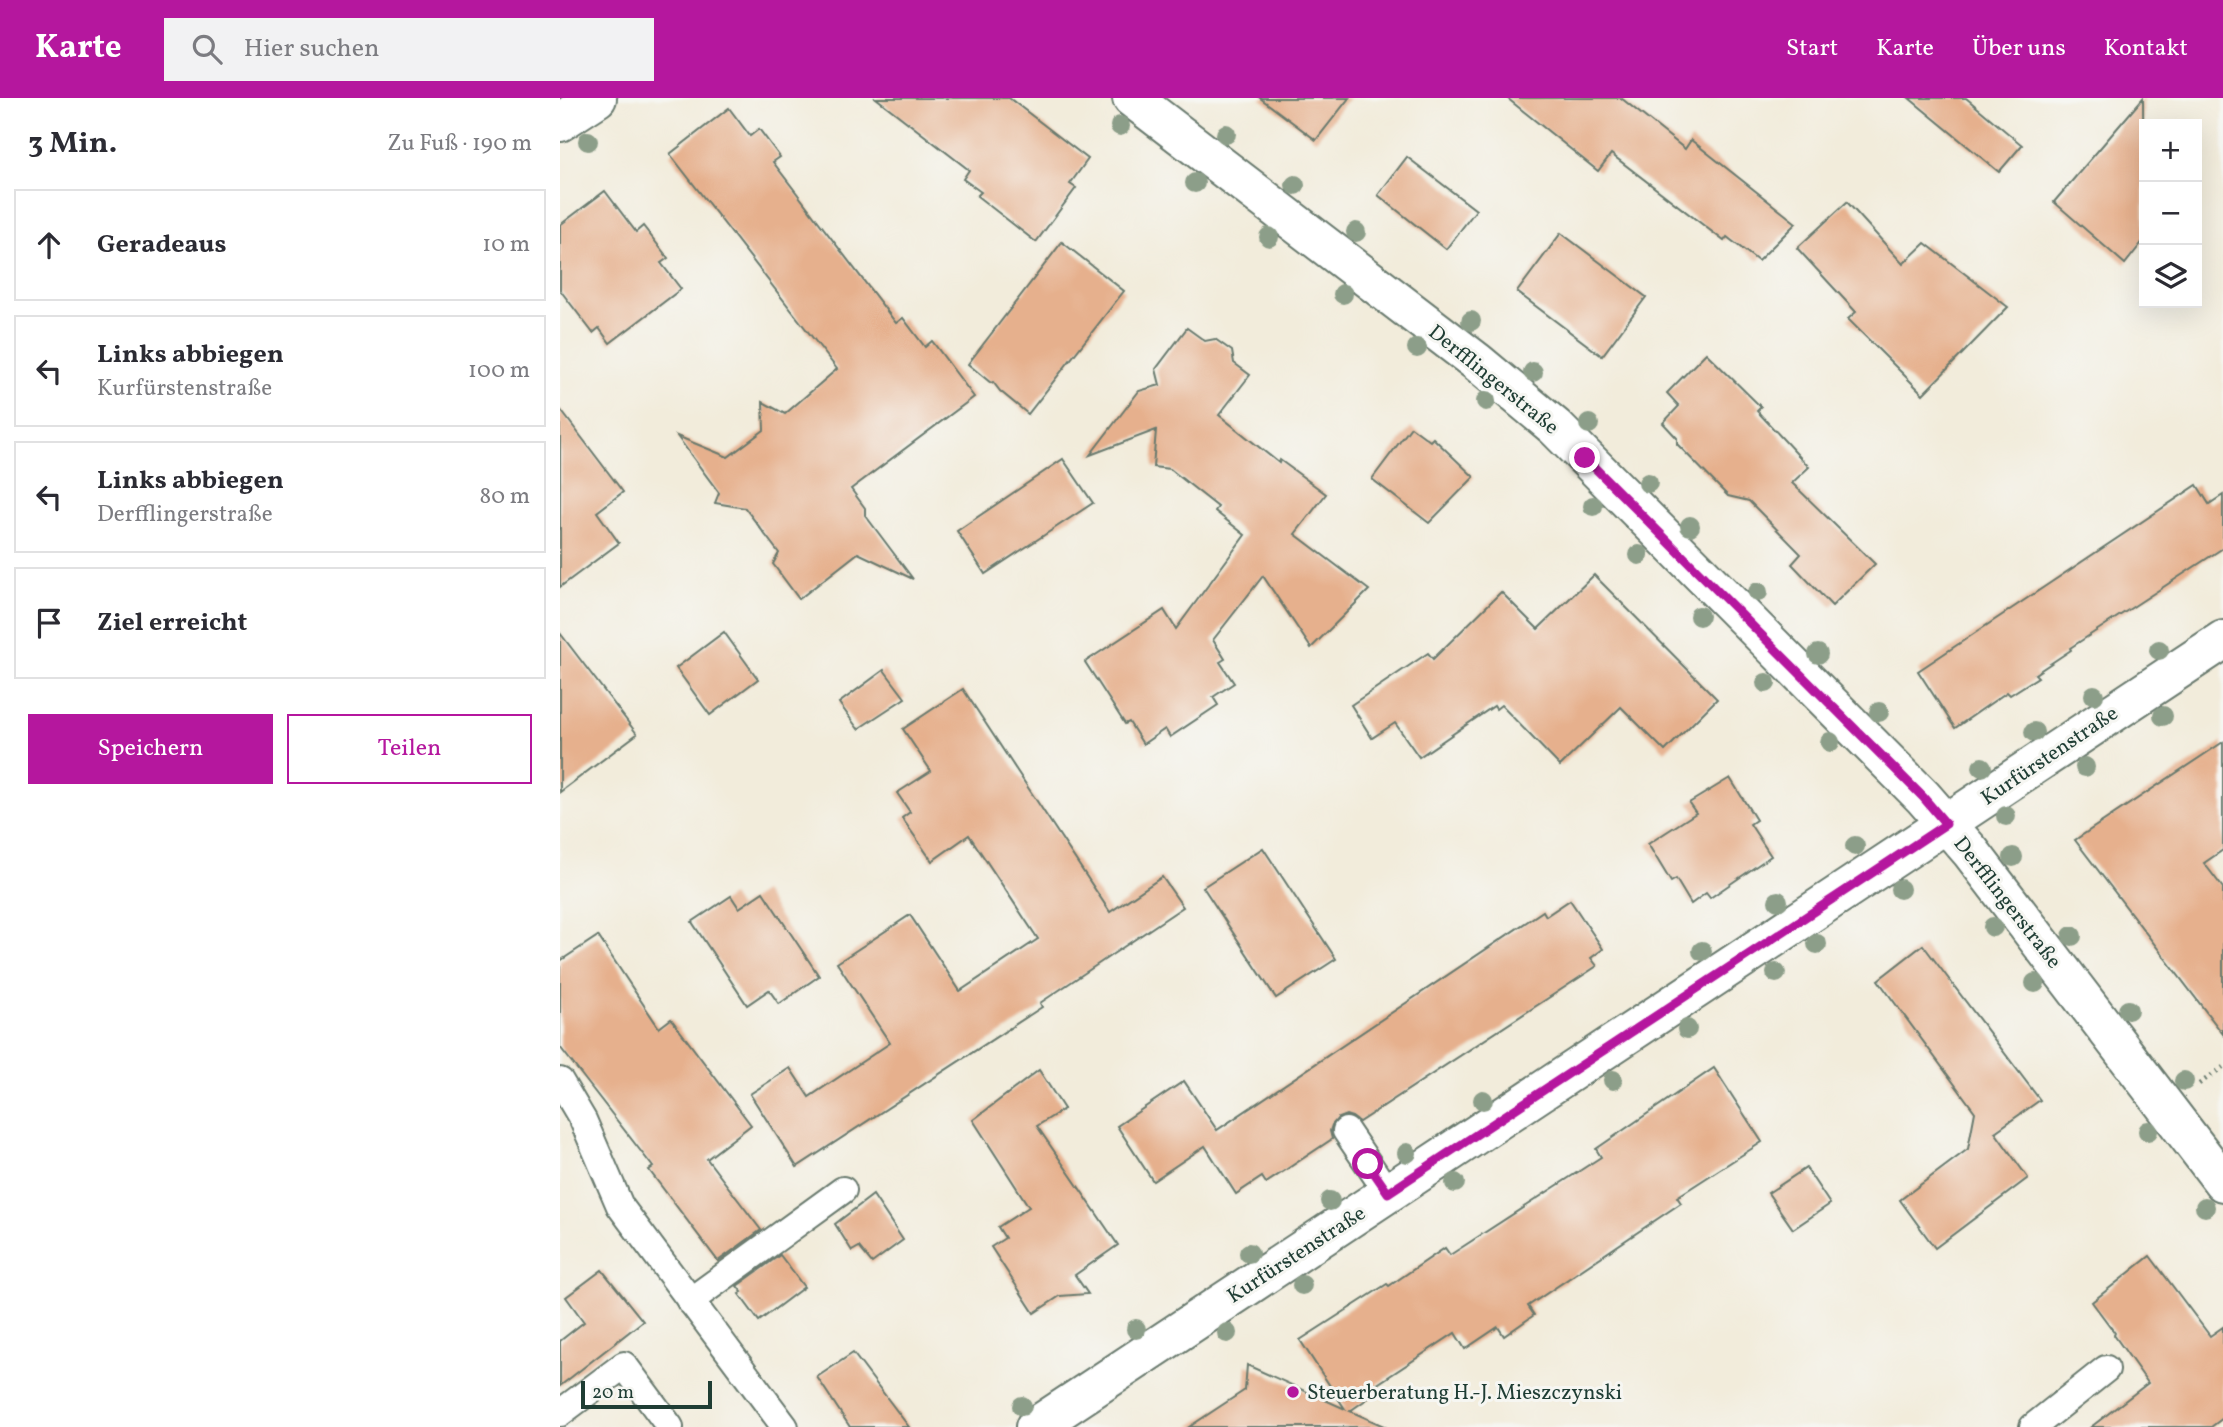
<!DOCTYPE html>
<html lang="de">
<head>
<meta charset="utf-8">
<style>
	:root { --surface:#fff; --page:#f2f2f3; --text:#2b2b33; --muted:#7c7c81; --line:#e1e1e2; --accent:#b5179e }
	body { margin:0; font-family:Vollkorn,serif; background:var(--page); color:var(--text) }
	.controls { position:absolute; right:21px; top:21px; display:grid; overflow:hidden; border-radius:0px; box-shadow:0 7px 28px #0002 }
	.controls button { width:63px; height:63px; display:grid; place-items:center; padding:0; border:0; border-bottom:2px solid var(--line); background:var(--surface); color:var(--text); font:35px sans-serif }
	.scale { position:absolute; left:21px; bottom:18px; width:131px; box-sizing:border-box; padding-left:7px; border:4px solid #1f3d34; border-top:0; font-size:19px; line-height:24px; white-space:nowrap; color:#1f3d34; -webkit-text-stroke:5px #f6f6f2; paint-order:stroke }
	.stop { position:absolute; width:21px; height:21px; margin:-16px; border:5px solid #b5179e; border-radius:50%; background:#fff }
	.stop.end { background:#b5179e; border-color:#fff; box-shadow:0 2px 7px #0008 }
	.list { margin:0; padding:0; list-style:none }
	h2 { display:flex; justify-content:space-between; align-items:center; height:91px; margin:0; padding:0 28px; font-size:30px }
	h2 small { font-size:23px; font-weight:400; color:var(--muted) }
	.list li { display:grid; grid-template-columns:46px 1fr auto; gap:21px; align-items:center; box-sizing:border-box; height:112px; margin:0 14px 14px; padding:0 14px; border:2px solid var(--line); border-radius:0px }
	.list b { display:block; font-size:26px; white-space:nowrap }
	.list p { margin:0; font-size:23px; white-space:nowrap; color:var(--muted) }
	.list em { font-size:23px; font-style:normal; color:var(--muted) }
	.actions { display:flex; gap:14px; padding:21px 28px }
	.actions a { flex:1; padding:16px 0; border:2px solid var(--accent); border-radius:0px; text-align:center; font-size:24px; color:var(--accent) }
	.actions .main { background:var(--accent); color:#fff }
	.icon { flex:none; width:38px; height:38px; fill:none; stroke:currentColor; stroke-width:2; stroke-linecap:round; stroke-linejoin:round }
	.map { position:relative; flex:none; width:1663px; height:1329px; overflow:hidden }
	header { display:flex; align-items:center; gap:42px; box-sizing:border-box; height:98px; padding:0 35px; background:var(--accent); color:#fff }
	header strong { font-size:33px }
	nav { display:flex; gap:38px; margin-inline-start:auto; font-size:24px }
	.search { width:490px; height:63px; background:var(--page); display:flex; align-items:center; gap:18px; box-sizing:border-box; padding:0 24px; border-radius:0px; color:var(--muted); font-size:26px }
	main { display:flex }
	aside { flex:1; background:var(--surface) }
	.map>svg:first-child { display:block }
</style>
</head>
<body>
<header>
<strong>Karte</strong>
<div class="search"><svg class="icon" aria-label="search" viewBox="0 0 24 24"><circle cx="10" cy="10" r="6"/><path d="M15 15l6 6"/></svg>Hier suchen</div>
<nav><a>Start</a><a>Karte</a><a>Über uns</a><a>Kontakt</a></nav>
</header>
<main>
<aside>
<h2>3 Min.<small>Zu Fuß · 190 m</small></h2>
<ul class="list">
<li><svg class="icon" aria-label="ahead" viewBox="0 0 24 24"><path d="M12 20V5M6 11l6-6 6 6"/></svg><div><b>Geradeaus</b></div><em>10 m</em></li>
<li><svg class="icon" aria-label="left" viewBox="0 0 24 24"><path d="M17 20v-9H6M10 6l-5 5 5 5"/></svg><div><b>Links abbiegen</b><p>Kurfürstenstraße</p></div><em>100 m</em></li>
<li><svg class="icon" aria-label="left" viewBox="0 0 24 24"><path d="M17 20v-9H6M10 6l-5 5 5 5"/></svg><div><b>Links abbiegen</b><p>Derfflingerstraße</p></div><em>80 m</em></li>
<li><svg class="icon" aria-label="arrive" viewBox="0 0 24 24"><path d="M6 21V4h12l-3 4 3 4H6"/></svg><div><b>Ziel erreicht</b></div></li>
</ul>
<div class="actions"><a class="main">Speichern</a><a>Teilen</a></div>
</aside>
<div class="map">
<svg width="1663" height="1329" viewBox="0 0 1663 1329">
	<rect width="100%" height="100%" fill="#f6f6f2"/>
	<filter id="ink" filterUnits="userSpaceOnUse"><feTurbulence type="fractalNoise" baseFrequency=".0143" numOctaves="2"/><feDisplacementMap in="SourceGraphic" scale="14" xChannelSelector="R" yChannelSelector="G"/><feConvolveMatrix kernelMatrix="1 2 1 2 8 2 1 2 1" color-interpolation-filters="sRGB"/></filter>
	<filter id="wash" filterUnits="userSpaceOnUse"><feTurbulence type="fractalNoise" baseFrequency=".00686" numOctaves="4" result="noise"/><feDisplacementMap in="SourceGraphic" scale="28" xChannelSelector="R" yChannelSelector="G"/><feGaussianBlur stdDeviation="1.57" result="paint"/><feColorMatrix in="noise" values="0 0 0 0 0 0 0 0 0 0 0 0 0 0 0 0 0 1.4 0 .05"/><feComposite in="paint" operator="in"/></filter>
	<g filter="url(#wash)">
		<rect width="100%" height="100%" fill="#f2ecdb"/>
		<g id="blocks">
			<g fill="#e6b08d">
				<path d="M316 0H449L528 61 510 86 516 90 476 144 417 98 421 94 403 81 409 72Z"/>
				<path d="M700 0H789L756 42Z"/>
				<path d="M947 0H1061L1125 51 1131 42 1236 125 1198 163 1167 139 1164 143 1051 56 1038 73Z"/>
				<path d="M1349 0H1406L1462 47 1439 74Z"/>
				<path d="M1583 0 1584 142 1565 166 1494 104Z"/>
				<path d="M169 10 190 38 199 31 220 59 213 64 336 225 343 220 365 249 372 243 414 299 291 391 305 410V417L353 481 298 455 239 501 213 466 219 455 185 410 155 405 159 395 117 338 168 359 204 332 203 304 225 316 277 271 110 56Z"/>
				<path d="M847 59 916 112 886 151 818 97Z"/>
				<path d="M45 93 76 134 83 128 108 160 101 165 121 191 50 245 39 230 33 235 0 192V127Z"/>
				<path d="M1287 104 1343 166 1365 145 1448 209 1363 296 1288 221 1296 214 1237 150Z"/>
				<path d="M1001 135 1086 199 1042 258 957 194Z"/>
				<path d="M502 144 564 193 468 316 440 293 433 284 431 285 408 266Z"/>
				<path d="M627 230 645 243 655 241 672 253 674 265 690 277 659 317 719 365 720 362 766 396 735 436 809 492 751 550 703 478 653 542 665 561 660 564 674 585 653 599 658 607 610 639 605 631 583 646 569 624 565 626 525 564 604 512 616 531 685 437 655 413 658 409 610 371 593 369 596 332 530 357 579 293 600 287 596 271Z"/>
				<path d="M1146 255 1201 309 1197 313 1249 369 1232 385 1315 466 1272 508 1232 466 1241 456 1189 403 1168 398 1117 346V340L1103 325 1119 308 1107 295Z"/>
				<path d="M0 311 63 394 37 414 59 445 0 489Z"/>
				<path d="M851 329 870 343 873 340 914 379 869 425 812 381Z"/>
				<path d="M503 361 533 405 425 476 397 433Z"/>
				<path d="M1637 387 1649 406 1663 397V450L1510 550 1511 552 1475 576 1478 579 1450 597 1447 594 1395 630 1358 573Z"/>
				<path d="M1034 477 1157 601 1105 653 1061 609 1000 668 941 607 936 611 934 608 859 659 835 625 812 640 791 607 868 555 873 561 941 494 978 531Z"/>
				<path d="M164 534 198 581 150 617 116 570Z"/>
				<path d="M0 535 77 636 0 694Z"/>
				<path d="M324 572 345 600 298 631 279 605Z"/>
				<path d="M403 591 550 814 602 779 623 809 480 905 482 909 237 1069 190 996 230 970 249 999 330 945 277 865 350 817 400 893 478 841 409 737 372 763 342 720 350 714 337 695 371 673 343 631Z"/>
				<path d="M1663 644V752L1644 765 1663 790V936L1515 742Z"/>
				<path d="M1170 680 1196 722 1190 726 1211 758 1150 800 1146 795 1131 806 1116 781 1111 784 1088 746 1136 715 1129 705Z"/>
				<path d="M703 750 776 861 716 900 643 789Z"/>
				<path d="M203 794 259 878 219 906 209 892 187 907 132 824 171 798 179 810Z"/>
				<path d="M1010 802 1043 851 1031 860 1037 868 799 1024 792 1019 786 1017 778 1020 772 1027 770 1033 772 1041 706 1085 702 1079 676 1096 645 1048 593 1083 557 1028 624 983 657 1032 983 813 986 818Z"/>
				<path d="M38 838 99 930 111 921 191 1027 147 1061 201 1132 158 1163 89 1072 93 1069 0 949V863Z"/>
				<path d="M1363 847 1480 1002 1435 1034 1468 1080 1375 1150 1340 1102 1408 1051 1415 1014 1318 882Z"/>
				<path d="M1154 970 1202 1044 1117 1099 1121 1105 968 1208 974 1217 944 1238 938 1229 905 1251 895 1235 813 1289 817 1294 790 1313 826 1329H629L685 1292 687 1267 785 1311 740 1242 827 1186 829 1188 885 1150 890 1157 1041 1059 1036 1051Z"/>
				<path d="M479 972 504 1011 477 1028 558 1147 515 1177 528 1196 500 1198 474 1215 431 1149 445 1140 438 1129 469 1109 413 1022Z"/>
				<path d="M1246 1070 1270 1106 1233 1131 1208 1095Z"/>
				<path d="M313 1097 343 1142 312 1165 299 1149 292 1153 275 1126Z"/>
				<path d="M220 1157 244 1189 199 1223 179 1196 182 1194 177 1188Z"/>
				<path d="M1590 1158 1650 1238 1663 1229V1320L1651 1329H1531L1588 1285 1554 1237 1555 1235 1532 1204Z"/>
				<path d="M42 1172 83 1223 0 1288V1243L24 1224 6 1199Z"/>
				<path d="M293 1255 349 1329H290L257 1279Z"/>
			</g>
		</g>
	</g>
	<g filter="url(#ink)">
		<use href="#blocks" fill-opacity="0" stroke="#697a6e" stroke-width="2"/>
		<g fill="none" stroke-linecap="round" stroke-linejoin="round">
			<defs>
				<g id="lane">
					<path d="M0 983 23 1022 60 1108 225 1329"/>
					<path d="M786 1033 828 1095"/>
					<path d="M130 1203 283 1092"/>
					<path d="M0 1315 64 1267 110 1329"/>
					<path d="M1473 1329 1546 1271"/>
				</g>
				<g id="street">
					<path d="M572 0 917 264 995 329 1363 699 1411 754 1663 1084"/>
					<path d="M0 24 37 0"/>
					<path d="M475 1329 1663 542"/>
				</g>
			</defs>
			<use href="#lane" stroke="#697a6e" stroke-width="30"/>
			<use href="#street" stroke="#697a6e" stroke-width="42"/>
			<path stroke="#697a6e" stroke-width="4.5" stroke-dasharray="2 5" stroke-linecap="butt" d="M1639 986 1663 969"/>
			<use href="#lane" stroke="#fff" stroke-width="26"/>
			<use href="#street" stroke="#fff" stroke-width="38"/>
		</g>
		<g fill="#8c9e89">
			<circle cx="560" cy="28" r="10"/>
			<circle cx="666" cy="36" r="10"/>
			<circle cx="28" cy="43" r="10"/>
			<circle cx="635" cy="85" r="10"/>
			<circle cx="735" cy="87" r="10"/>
			<circle cx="796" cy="134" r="10"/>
			<circle cx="709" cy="139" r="10"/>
			<circle cx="783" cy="196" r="10"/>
			<circle cx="911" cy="223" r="10"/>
			<circle cx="857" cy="250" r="10"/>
			<circle cx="973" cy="274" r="10"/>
			<circle cx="926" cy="303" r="10"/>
			<circle cx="1029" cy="326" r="10"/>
			<circle cx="1088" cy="385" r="10"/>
			<circle cx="1033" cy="408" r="10"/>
			<circle cx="1130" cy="428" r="10"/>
			<circle cx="1079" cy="457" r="10"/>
			<circle cx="1198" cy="494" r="10"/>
			<circle cx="1139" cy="518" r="10"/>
			<circle cx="1599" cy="552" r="10"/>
			<circle cx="1258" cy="556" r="10"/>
			<circle cx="1206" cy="585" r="10"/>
			<circle cx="1534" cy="597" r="10"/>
			<circle cx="1319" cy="614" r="10"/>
			<circle cx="1603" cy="618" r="10"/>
			<circle cx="1474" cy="634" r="10"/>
			<circle cx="1270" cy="644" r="10"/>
			<circle cx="1422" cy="669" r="10"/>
			<circle cx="1525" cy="669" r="10"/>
			<circle cx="1446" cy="718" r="10"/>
			<circle cx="1295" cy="748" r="10"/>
			<circle cx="1453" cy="759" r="10"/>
			<circle cx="1340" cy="791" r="10"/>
			<circle cx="1218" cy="803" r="10"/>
			<circle cx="1433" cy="829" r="10"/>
			<circle cx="1512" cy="838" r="10"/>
			<circle cx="1257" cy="846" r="10"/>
			<circle cx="1142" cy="853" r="10"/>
			<circle cx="1216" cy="875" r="10"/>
			<circle cx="1475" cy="885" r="10"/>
			<circle cx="1568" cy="912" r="10"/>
			<circle cx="1127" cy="931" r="10"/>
			<circle cx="1053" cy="982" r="10"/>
			<circle cx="1624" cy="983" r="10"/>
			<circle cx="923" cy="1002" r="10"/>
			<circle cx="1588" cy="1033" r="10"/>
			<circle cx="847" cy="1055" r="10"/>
			<circle cx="895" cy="1085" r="10"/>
			<circle cx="770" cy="1103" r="10"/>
			<circle cx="1645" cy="1109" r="10"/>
			<circle cx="689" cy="1155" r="10"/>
			<circle cx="742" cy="1187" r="10"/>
			<circle cx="576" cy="1231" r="10"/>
			<circle cx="667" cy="1235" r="10"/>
			<circle cx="462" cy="1308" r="10"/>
		</g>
	</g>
	<g fill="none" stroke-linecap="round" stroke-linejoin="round" filter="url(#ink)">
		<path stroke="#b5179e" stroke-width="9" d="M808 1066 828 1095 1386 726 1363 699 1025 360"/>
	</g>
	<circle fill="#b5179e" stroke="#f6f6f2" stroke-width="2.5" cx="733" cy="1294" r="7"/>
	<g text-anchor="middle" stroke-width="6" stroke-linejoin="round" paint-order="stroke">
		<g font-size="21" fill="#1f3d34" stroke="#f6f6f2">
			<text transform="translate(934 281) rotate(39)" y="7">Derfflingerstraße</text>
			<text transform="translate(1489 657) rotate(-34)" y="7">Kurfürstenstraße</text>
			<text transform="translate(1448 804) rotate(52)" y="7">Derfflingerstraße</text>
			<text transform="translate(736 1156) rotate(-33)" y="7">Kurfürstenstraße</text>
		</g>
		<g font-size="21" fill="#1f3d34" stroke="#f6f6f2" text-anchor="start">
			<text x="747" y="1301">Steuerberatung H.-J. Mieszczynski</text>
		</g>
	</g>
</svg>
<div class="controls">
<button>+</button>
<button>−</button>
<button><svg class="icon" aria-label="layers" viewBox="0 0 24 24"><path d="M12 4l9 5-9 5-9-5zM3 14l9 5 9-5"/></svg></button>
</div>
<div class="scale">20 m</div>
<div class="stop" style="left:808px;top:1066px"></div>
<div class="stop end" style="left:1025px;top:360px"></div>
</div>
</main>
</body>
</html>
